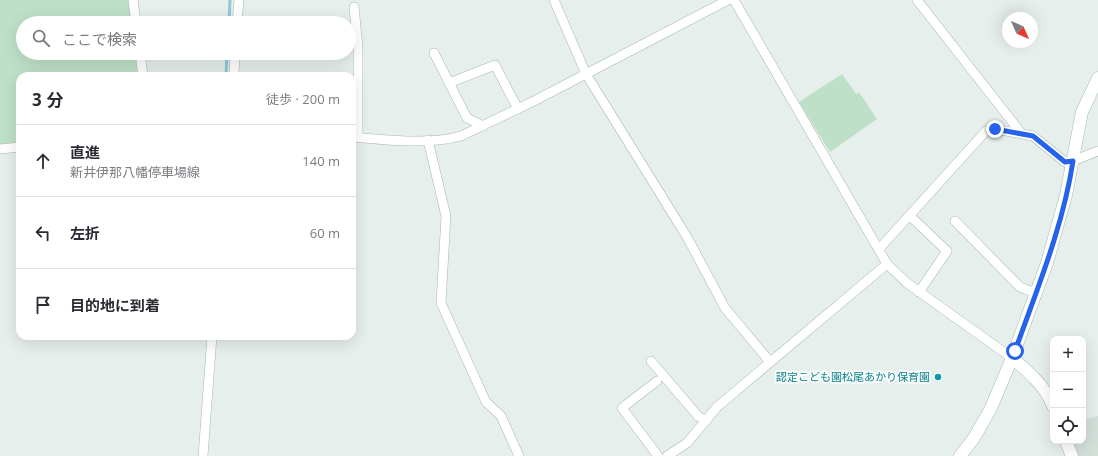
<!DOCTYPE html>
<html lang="ja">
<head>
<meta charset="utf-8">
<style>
	:root { --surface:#fff; --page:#f2f2f3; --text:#2b2b33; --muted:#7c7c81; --line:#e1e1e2 }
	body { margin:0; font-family:"Open Sans","Noto Sans JP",sans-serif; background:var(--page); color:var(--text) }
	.controls { position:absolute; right:12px; bottom:12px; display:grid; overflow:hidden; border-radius:8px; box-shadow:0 4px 16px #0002 }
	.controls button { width:36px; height:36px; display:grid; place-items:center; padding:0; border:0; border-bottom:1px solid var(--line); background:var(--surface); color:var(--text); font:20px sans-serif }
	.compass { position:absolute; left:1002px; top:12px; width:36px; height:36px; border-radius:50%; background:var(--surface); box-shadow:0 4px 16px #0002; rotate:135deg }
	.stop { position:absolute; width:12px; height:12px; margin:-9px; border:3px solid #2563eb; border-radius:50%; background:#fff }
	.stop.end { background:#2563eb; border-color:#fff; box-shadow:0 1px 4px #0008 }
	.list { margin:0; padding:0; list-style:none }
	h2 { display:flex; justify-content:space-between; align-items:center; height:52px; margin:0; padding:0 16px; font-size:17px }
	h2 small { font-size:13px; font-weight:400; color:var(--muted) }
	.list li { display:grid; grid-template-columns:26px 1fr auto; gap:12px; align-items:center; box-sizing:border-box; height:72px; padding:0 16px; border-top:1px solid var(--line) }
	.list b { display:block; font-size:15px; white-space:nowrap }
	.list p { margin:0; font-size:13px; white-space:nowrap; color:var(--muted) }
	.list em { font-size:13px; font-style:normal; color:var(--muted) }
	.icon { flex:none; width:22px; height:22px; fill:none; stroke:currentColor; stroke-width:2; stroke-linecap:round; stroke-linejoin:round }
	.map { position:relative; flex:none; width:1098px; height:456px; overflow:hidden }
	.search { position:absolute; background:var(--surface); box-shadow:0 4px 16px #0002; left:16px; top:16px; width:340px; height:44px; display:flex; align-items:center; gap:10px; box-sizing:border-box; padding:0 14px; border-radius:22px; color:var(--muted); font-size:15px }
	.panel { position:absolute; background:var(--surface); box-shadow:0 4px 16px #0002; left:16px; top:72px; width:340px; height:268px; border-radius:12px }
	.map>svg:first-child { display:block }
</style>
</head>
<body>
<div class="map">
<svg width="1098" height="456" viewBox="0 0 1098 456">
	<rect width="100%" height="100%" fill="#e6efeb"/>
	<path fill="#d4dfda" d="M1098 416V456H1077L1071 441H1083V420Z"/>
	<g fill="#bfe0c8">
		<path d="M0 0H128L131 23H23V53H135L138 76H20V142L0 145Z"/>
		<path d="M842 74 856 94 859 92 877 119 830 152 799 102Z"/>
	</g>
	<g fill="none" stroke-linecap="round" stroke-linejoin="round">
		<g stroke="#8ec9d4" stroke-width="3">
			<path d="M229 23 230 0"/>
			<path d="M226 76 227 53"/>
			<path d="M1052 420 1053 423"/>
		</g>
		<defs>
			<g id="street">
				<path d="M133 0 136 23"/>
				<path d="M554 0 586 74 687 237 725 308 770 362"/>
				<path d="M734 0 887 264 907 283 1012 358"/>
				<path d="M917 0 1021 133"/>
				<path d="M354 7 358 47V137"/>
				<path d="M237 23 239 0"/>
				<path d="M140 53 143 76"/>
				<path d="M434 53 467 118 483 126"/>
				<path d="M234 76 235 53"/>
				<path d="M449 83 495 65 518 109"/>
				<path d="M352 137C386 140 429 145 461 136L534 101 728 0"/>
				<path d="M428 140 446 216 441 303 486 402 501 416 519 456"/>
				<path d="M0 149 20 147"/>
				<path d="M910 216 947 251 919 292"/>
				<path d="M955 221 1020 287 1036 293"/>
				<path d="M879 249 986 131 995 129 1033 136 1065 162 1073 161 1098 151"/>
				<path d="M651 361 698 416 706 421"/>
				<path d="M657 381 622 408 658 456"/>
				<path d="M203 456 212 336"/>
				<path d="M667 456 687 443 717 407 887 264"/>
			</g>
			<g id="secondary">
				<path d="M1012 358C1028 371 1046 387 1053 406"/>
				<path d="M1066 441 1072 456"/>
				<path d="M960 456 974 438 991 408 1012 358 1047 263 1066 195 1082 112 1098 78"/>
			</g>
		</defs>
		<use href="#street" stroke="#a8b8b2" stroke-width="10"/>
		<use href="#secondary" stroke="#a4bbb3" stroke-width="13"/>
		<use href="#street" stroke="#fff" stroke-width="9"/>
		<use href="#secondary" stroke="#fff" stroke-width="12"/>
	</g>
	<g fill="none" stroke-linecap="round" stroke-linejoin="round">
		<path stroke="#2563eb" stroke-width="5" d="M995 129 1033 136 1065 162 1073 161C1063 227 1037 289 1015 351"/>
	</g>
	<circle fill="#0f9aa8" stroke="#f7fbf9" stroke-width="1.5" cx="938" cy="377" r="4"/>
	<g text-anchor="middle" stroke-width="4" stroke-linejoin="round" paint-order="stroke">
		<g font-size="11" fill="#0d838f" stroke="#f7fbf9" text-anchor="end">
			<text x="930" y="381">認定こども園松尾あかり保育園</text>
		</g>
	</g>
</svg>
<div class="controls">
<button>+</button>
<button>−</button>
<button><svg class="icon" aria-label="locate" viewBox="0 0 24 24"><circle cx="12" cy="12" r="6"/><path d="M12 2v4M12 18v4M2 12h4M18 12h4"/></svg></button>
</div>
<svg class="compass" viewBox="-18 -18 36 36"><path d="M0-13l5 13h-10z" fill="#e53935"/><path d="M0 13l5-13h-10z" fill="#7c7c81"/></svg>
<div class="stop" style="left:1015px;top:351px"></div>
<div class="stop end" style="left:995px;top:129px"></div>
<div class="search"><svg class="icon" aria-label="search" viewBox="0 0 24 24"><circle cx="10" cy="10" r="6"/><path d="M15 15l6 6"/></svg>ここで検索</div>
<section class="panel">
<h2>3 分<small>徒歩 · 200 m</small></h2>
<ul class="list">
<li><svg class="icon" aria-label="ahead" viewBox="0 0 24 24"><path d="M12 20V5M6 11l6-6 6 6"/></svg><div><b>直進</b><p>新井伊那八幡停車場線</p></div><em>140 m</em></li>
<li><svg class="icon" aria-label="left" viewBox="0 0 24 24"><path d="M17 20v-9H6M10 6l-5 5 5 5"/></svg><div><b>左折</b></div><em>60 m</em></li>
<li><svg class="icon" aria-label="arrive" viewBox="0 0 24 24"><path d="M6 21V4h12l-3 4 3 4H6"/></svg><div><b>目的地に到着</b></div></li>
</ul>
</section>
</div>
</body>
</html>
